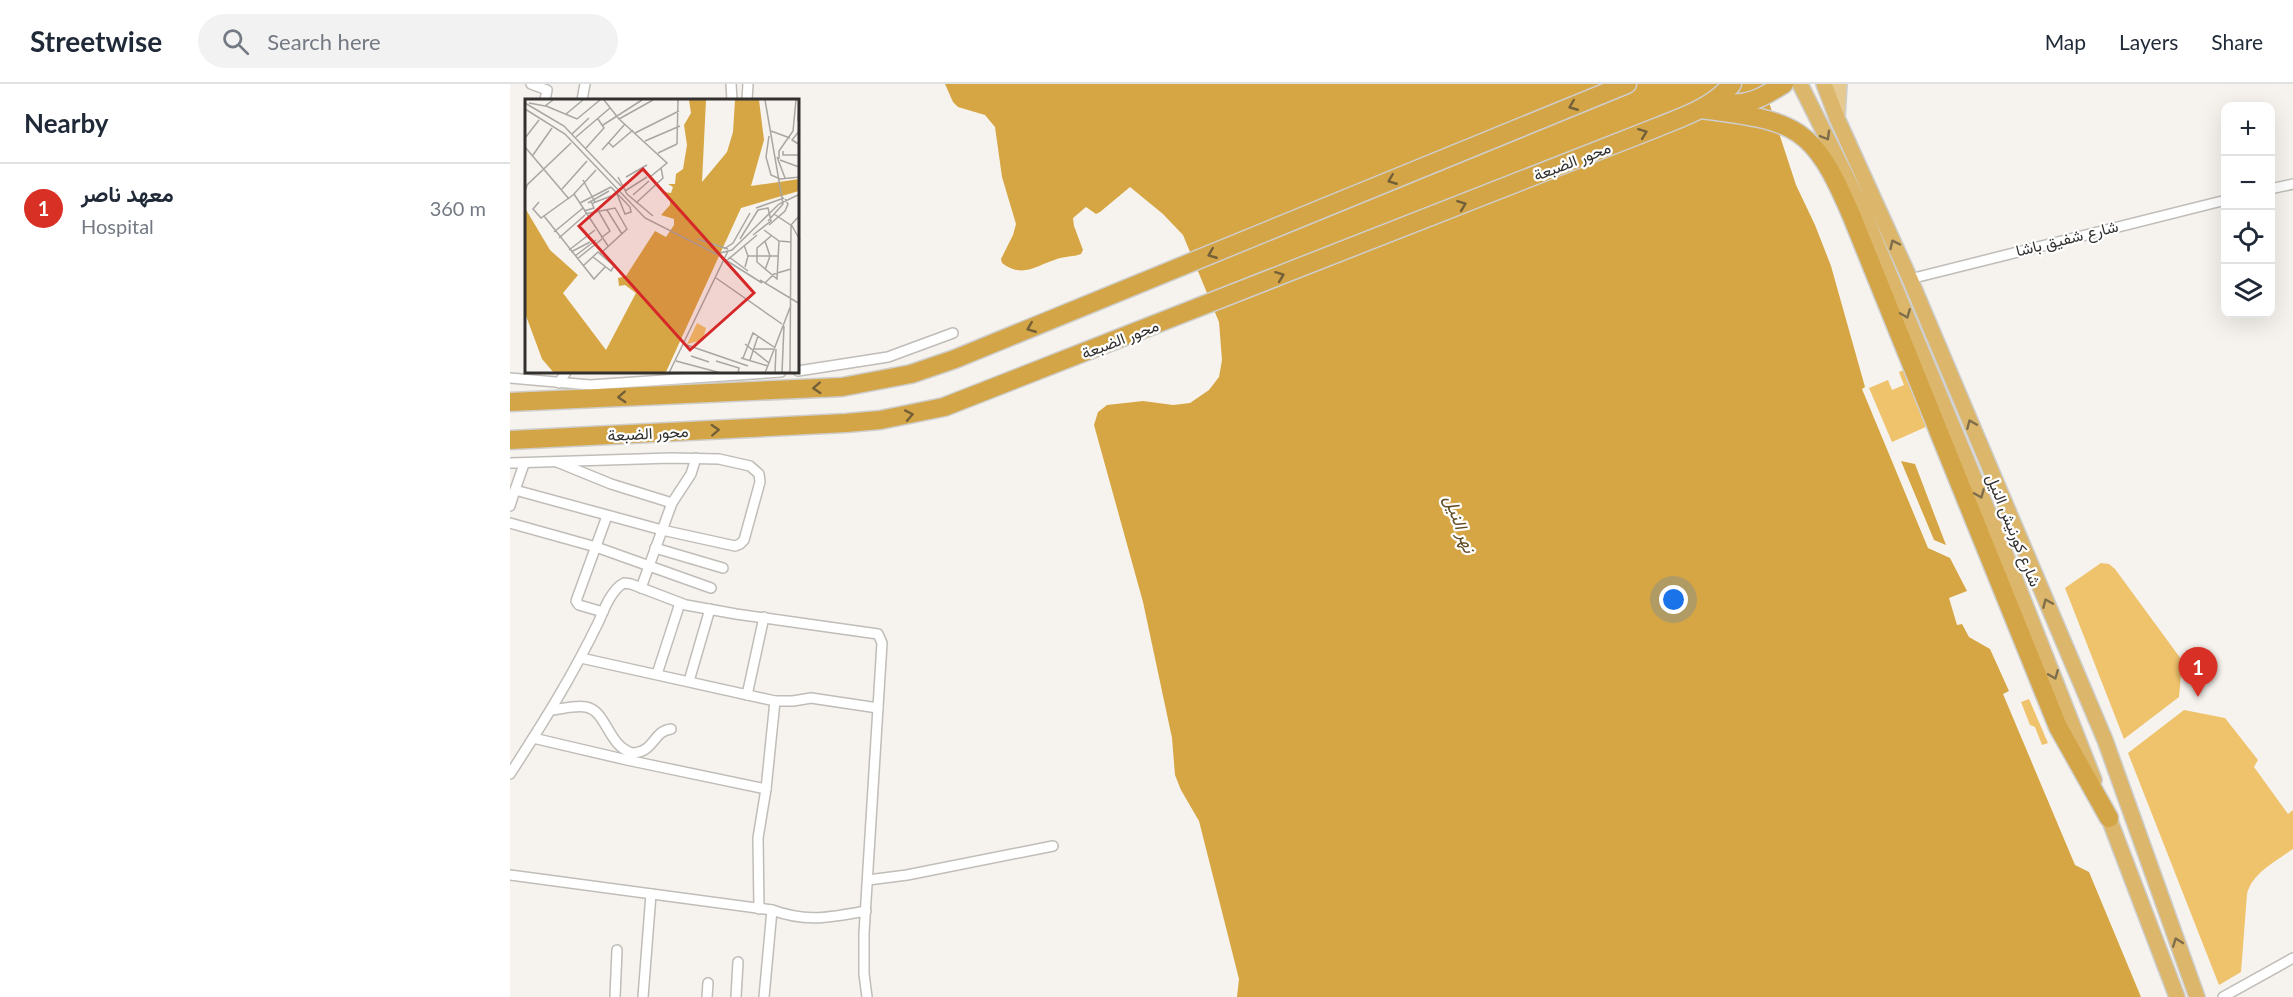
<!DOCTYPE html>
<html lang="en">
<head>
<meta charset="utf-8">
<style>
	:root { --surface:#fff; --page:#f2f2f3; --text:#1f2937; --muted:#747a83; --line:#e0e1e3; --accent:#d93025 }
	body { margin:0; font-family:Lato,Vazirmatn,sans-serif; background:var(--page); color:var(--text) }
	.controls { position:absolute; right:18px; top:18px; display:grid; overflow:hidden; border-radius:12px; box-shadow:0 6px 24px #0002 }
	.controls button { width:54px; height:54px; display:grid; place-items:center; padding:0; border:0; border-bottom:2px solid var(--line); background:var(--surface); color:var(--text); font:30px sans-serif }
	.you { position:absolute; left:1164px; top:516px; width:21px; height:21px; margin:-15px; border:4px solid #fff; border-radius:50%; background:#1a73e8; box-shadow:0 0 0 9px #1a73e833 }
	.badge { display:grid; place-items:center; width:39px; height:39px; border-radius:50%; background:var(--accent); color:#fff; font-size:20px; font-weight:700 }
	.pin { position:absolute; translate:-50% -50px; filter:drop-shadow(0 2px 3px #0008) }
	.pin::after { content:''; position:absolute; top:32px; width:21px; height:18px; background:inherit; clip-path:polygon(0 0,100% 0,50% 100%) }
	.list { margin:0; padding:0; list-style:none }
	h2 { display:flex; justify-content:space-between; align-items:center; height:78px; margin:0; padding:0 24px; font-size:26px }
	h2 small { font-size:20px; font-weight:400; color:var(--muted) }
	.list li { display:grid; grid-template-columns:39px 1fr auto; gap:18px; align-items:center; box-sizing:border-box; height:90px; padding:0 24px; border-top:2px solid var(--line) }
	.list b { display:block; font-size:22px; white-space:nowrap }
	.list p { margin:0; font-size:20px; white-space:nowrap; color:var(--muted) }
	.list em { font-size:20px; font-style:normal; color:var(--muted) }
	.icon { flex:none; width:33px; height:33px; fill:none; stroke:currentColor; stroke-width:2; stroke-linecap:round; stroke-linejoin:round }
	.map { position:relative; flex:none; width:1783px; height:913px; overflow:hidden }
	header { display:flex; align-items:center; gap:36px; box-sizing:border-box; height:84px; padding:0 30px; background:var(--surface); border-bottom:2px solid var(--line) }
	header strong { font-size:28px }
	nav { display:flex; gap:33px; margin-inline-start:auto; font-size:21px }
	.search { width:420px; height:54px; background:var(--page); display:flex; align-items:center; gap:15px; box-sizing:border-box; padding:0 21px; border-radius:33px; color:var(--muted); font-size:22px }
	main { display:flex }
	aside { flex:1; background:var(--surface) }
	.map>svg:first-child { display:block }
</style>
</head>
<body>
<header>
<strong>Streetwise</strong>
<div class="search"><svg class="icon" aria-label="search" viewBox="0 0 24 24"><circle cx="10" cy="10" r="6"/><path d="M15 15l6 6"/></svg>Search here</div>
<nav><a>Map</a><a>Layers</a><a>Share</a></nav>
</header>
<main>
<aside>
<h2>Nearby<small></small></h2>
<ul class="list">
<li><span class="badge">1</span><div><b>معهد ناصر</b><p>Hospital</p></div><em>360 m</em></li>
</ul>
</aside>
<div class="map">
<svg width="1783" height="913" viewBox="0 0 1783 913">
	<rect width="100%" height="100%" fill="#f6f3ee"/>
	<g fill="#efc26c">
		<path d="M1394 286 1418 342 1382 358 1359 304 1378 296 1382 306 1394 301 1389 288Z"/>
		<path d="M1591 479 1599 480 1605 485 1671 575 1672 580 1669 613 1614 655 1555 504Z"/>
		<path d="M1519 615 1538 659 1532 661 1525 643 1520 641 1511 618Z"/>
		<path d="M1674 626 1715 634 1748 676 1744 683 1778 730 1783 726V765C1766 777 1742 789 1737 810L1731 888 1709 901 1618 669Z"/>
	</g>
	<g fill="#d7a644">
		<path d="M435 0H1253L1286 101 1305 141 1321 182 1355 303 1352 305 1418 464 1440 474 1457 507 1439 514 1447 541 1452 540 1459 553 1480 565 1499 607 1493 610 1565 781 1579 788 1631 913H727L729 895 689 737 671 706 665 691 662 654 633 518 584 341 588 328 597 321 633 317 663 321 680 319 699 306 709 293 712 276 709 238 673 151 653 130 620 103 590 128 586 130 576 123 563 134 564 142 573 166 571 170C563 173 555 172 547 175 527 181 513 195 492 179L491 175 503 151 506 140 492 93 485 43 475 31 448 23 443 18Z"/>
		<path d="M1391 377 1405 380 1436 461 1424 456Z"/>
	</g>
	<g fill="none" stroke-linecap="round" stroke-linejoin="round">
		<defs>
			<g id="minor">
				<path d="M21 0 37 6 35 16"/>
				<path d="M221 0 222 16"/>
				<path d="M72 16 75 0"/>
				<path d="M237 16 238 0"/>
				<path d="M1760 105 1783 100"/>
				<path d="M1400 195 1716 116"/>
				<path d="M288 287 378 273 443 249"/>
				<path d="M0 294 80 301 271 288"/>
				<path d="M49 299 56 288"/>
				<path d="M47 378 101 400 162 419"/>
				<path d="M0 379 161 374 209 375 240 382 249 390 250 398 234 456 230 460 225 462 152 446 5 406 14 380"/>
				<path d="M0 422 5 406"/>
				<path d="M0 439 86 463 201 504"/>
				<path d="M145 464 213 484"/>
				<path d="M131 504 162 419 181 390 186 374"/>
				<path d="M93 528 69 521 66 517 97 432"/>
				<path d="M71 574 265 617H283L301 614 368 624"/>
				<path d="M147 590 170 519"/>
				<path d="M179 597 200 525"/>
				<path d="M237 611 254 533"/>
				<path d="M42 626C52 625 65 621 76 623 97 627 97 661 122 669 144 669 143 647 161 645"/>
				<path d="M23 654 117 676 256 705 248 754 249 825"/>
				<path d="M0 690C33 639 62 593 89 537 94 525 102 505 114 499L121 500 176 521 226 530 368 550 372 559 354 849V890L357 913"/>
				<path d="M256 705 265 617"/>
				<path d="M0 791 262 826C298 839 320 833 356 827"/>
				<path d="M358 796 397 791 543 762"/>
				<path d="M105 913 107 866"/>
				<path d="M133 913 141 810"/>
				<path d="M197 913 198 899"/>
				<path d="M226 913 228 878"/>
				<path d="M254 913 262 826"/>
				<path d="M1713 913 1783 874"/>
			</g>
			<path id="primary" d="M1327 34 1329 0"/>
			<g id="trunk">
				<path d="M1290 0 1351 122 1489 454 1584 696"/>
				<path d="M1314 0 1327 34 1400 195 1595 656 1687 913"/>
				<path d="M1595 724 1667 913"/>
			</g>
			<g id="motorway">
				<path d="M1217 19C1240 22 1256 11 1274 0"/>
				<path d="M1191 25C1287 37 1303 41 1342 133L1548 643 1599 734"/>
				<path d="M0 318 332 303 401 290 445 275 1117 0"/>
				<path d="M0 356 336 339 370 336 434 323 1148 43C1175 32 1203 23 1222 0"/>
			</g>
		</defs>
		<use href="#minor" stroke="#c0bdb8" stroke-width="12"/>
		<use href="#primary" stroke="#cececd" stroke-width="18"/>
		<use href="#trunk" stroke="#cececd" stroke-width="18"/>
		<use href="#motorway" stroke="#cececd" stroke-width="21"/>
		<use href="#minor" stroke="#fff" stroke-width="9"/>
		<use href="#primary" stroke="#e5c990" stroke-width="15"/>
		<use href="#trunk" stroke="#dcb76b" stroke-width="15"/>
		<use href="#motorway" stroke="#d4a546" stroke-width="18"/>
	</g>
	<defs><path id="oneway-chevron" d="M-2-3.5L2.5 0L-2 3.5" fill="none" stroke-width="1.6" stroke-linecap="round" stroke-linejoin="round" transform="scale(1.5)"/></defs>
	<g stroke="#735f38">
		<use href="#oneway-chevron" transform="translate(1063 22) rotate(158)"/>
		<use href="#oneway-chevron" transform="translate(1133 49) rotate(-21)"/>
		<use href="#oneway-chevron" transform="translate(882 96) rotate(158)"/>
		<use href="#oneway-chevron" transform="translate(952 121) rotate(-21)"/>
		<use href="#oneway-chevron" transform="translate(702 170) rotate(158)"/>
		<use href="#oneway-chevron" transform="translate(770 192) rotate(-21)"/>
		<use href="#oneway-chevron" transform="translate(521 244) rotate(158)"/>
		<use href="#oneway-chevron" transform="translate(307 304) rotate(177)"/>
		<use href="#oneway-chevron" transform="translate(112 313) rotate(177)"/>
		<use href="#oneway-chevron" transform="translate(399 331) rotate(-11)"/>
		<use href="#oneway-chevron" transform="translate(205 346) rotate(-3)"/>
	</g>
	<g stroke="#7e6d4a">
		<use href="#oneway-chevron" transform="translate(1316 52) rotate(60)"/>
		<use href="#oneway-chevron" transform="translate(1384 160) rotate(-115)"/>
		<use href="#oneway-chevron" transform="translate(1396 230) rotate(68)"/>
		<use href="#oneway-chevron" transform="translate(1461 340) rotate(-113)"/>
		<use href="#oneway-chevron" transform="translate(1470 410) rotate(68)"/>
		<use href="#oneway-chevron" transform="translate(1537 519) rotate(-113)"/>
		<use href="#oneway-chevron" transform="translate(1544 591) rotate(68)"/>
		<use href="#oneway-chevron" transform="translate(1667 858) rotate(-110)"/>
	</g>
	<g text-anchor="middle" stroke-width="4.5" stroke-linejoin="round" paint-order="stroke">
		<g font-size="16" fill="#32312f" stroke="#fff">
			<text transform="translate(1062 77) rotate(-21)" y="6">محور الضبعة</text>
			<text transform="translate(1557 154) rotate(-14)" y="6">شارع شفيق باشا</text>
			<text transform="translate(610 255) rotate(-21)" y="6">محور الضبعة</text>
			<text transform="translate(138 349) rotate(-3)" y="6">محور الضبعة</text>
			<text transform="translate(1504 446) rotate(68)" y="6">شارع كورنيش النيل</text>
		</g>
		<g font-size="18" font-style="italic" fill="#624d25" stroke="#fff">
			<text transform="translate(950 440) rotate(70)" y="6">نهر النيل</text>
		</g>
	</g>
	<g transform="translate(15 15)">
		<rect width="274" height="274" fill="#f6f3ee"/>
		<path d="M172 224 181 229 178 241 162 245Z" fill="#efc26c"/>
		<path d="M164 1H181L177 83 202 53 208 33 210 1H234L239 41 226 87 274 80V92L216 109 141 273 29 274 17 260 0 214V109L25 151 53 176 38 194 81 251 111 194 100 186 94 187 93 179 101 177 130 132 141 138 149 126V120L136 116 145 106V98L139 93 146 94 148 88 143 85H150L151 75 158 70 162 46 159 26 166 14Z" fill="#d7a644"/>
		<path fill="none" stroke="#a8a5a2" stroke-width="1.5" d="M79 1 94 20 142 64 125 78 123 75M240 1 258 105 243 122M0 4 39 27 96 87M4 4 20 7 28 1M21 7 52 20 75 1M0 10 40 35 120 119 191 155 207 151 254 105 275 95M41 15 58 1M94 20 128 1M273 22 274 1M78 26 117 1M275 31 267 41 275 46M246 32 265 39M110 34 154 12M47 35 64 19M244 37 241 58 246 76 255 80 275 78M51 38 85 9M0 39 14 21M120 42 155 27M83 43 88 48 108 31M152 45 153 1M0 48 44 100M61 49 79 29 73 20M77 51 100 25M258 52V56H275M133 54 152 45M8 56 27 29M252 58 260 79M254 60V52L268 32 271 1M255 61 274 68M93 78 102 95 128 117M101 78 122 66M58 81 70 103M86 88 105 108 106 113 100 115 92 95M37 90 62 62M100 92 122 78M0 93 2 86 46 44M49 95 83 147M108 96 124 82M14 103 8 110 16 119 48 96 71 71M55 104 86 88M63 104 84 92M68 104 86 97M111 104 138 79 136 69M231 109 259 99M82 111 97 135M59 112 69 109 66 102M74 113 85 132 76 139M60 115 90 109 102 130 75 155M249 115 267 127 275 141M19 117 69 180 80 168M244 126 260 112 263 105 260 100M239 131 254 142 266 143M29 133 58 109M246 137 232 149V163L252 180 254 142M34 139 60 116M172 140 203 150M215 140 233 111 243 109 246 122 228 136M240 142 245 157 240 171M219 146 223 157 220 168M199 150 208 144 225 114M44 151 70 131M46 153 65 143M50 157 71 141M223 157H254M196 158 237 184M204 158 223 172M52 160 77 140M200 163 232 136M58 167 73 153 89 167 86 172 68 158M191 179 257 225M235 181 275 205M240 184 249 175 266 170M159 245 223 267M220 245 244 264M229 250H248M166 257 184 263M216 259 243 267M218 259 228 234 249 248M225 261 233 237M151 262 196 274M191 262 214 269 213 274M144 274 203 152M240 274 266 206M250 274 251 250M257 274 259 227M265 274 266 126 275 116"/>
		<path fill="#d62828" fill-opacity="0.15" stroke="#d62828" stroke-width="3" d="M118 70 229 194 165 251 54 127Z"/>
		<rect width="274" height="274" fill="none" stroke="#32312f" stroke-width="3"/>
	</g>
</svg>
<div class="controls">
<button>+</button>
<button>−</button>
<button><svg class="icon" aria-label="locate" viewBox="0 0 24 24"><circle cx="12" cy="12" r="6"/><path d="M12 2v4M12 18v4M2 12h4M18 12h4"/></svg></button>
<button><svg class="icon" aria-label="layers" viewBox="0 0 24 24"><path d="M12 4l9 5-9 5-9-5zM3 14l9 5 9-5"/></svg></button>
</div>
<div class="you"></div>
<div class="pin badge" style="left:1688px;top:613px">1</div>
</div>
</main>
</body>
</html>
